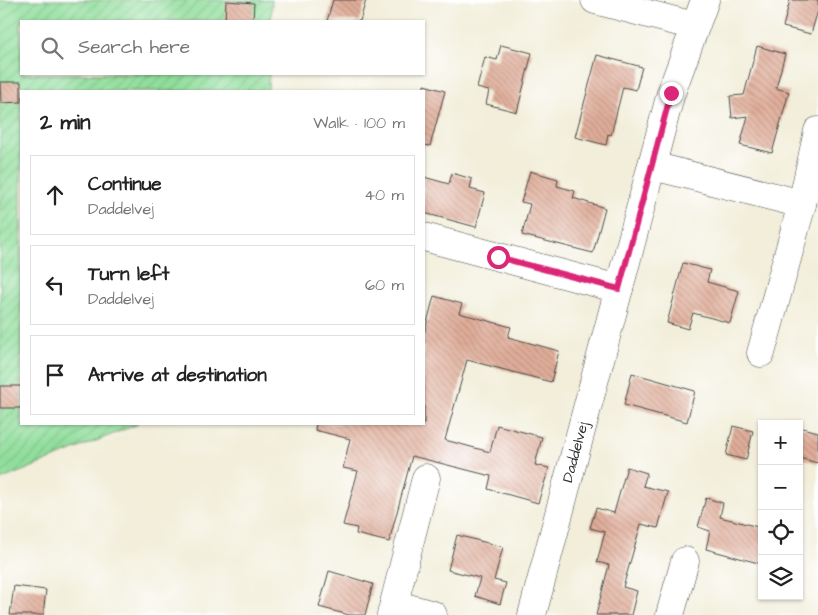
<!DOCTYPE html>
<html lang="en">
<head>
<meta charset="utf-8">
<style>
	:root { --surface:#fff; --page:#f2f2f2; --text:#222; --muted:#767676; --line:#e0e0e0 }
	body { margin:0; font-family:"Architects Daughter",sans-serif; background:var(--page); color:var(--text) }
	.controls { position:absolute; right:15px; bottom:15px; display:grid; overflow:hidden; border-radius:0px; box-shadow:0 1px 4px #0004 }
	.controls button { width:45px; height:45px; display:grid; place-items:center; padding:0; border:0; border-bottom:1px solid var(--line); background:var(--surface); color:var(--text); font:25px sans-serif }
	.stop { position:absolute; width:15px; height:15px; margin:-11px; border:4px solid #db2777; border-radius:50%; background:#fff }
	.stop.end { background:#db2777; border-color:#fff; box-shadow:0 1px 5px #0008 }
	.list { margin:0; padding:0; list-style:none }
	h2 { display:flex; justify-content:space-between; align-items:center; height:65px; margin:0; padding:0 20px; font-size:21px }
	h2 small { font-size:16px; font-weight:400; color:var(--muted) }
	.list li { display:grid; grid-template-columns:32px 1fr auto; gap:15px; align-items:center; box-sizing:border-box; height:80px; margin:0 10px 10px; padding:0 10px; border:1px solid var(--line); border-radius:0px }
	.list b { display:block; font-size:19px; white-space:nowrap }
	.list p { margin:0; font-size:16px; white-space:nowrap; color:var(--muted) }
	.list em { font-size:16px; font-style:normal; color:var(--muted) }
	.icon { flex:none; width:28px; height:28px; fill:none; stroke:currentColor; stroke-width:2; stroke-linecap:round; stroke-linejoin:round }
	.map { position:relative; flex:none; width:818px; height:615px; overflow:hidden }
	.search { position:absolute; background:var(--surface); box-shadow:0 1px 4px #0004; left:20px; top:20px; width:405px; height:55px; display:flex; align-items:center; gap:12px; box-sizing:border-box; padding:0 18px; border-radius:0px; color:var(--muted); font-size:19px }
	.panel { position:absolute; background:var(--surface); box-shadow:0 1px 4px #0004; left:20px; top:90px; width:405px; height:335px; border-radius:0px }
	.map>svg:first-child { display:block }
</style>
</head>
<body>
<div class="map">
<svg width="818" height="615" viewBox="0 0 818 615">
	<defs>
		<pattern id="garden-furrows" width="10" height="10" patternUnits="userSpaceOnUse" patternTransform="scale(1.25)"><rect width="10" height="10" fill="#91de9c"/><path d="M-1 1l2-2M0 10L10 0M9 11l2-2" fill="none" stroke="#7dbf87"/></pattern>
		<pattern id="building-back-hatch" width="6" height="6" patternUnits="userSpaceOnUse" patternTransform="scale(1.25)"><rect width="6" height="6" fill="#e1ae9a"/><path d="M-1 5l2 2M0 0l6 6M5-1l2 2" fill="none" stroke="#b78e7e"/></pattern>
	</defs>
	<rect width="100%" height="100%" fill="#fff"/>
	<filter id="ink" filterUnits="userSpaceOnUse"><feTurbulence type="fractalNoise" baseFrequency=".02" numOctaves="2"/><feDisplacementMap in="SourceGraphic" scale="10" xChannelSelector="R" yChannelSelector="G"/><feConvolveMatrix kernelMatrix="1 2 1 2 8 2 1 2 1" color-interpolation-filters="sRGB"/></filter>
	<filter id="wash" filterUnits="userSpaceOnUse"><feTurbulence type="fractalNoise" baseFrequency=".0096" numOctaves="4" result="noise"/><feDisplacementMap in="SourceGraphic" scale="20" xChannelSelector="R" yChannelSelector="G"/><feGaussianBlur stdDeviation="1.12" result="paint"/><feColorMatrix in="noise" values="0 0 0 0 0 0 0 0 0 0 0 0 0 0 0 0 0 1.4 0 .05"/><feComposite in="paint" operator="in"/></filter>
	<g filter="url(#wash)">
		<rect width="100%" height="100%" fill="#f2eeda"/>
		<path fill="url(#garden-furrows)" stroke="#5e8464" d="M0 0H272L271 21H21V74H269L268 91H21V424H138L0 480Z"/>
		<g id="blocks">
			<g fill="url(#building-back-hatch)">
				<path d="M333 0H366L360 21H327Z"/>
				<path d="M790 0H818V10L811 34 783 27Z"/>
				<path d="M226 1 254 3 253 21H225Z"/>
				<path d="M501 45 532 53 517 112 486 104 489 91 477 88 485 57 497 60Z"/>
				<path d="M757 46 785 54 776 88 789 92 772 153 740 145 748 116 732 118 730 96 744 95Z"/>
				<path d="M597 55 642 67 636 90 623 87 611 135 608 134 606 145 575 137Z"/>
				<path d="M0 82H21V102L1 103Z"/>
				<path d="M424 85 445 91 430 146 424 145Z"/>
				<path d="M530 171 558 179 557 186 575 191 573 198 605 208 593 253 522 235 530 204 521 202Z"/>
				<path d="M452 173 472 179 470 189 485 193 476 227 424 213V177L449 184Z"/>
				<path d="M683 263 710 270 707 282 739 291 730 323 693 313 688 329 667 323Z"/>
				<path d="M434 296 462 304 459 313 511 327 508 337 559 351 551 382 467 360 445 440 490 452 497 425 542 437 535 465 549 468 538 503 488 489 491 476 412 456 389 542 356 534 357 528 343 525 358 471 343 468 350 439 315 430 316 424H424V334Z"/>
				<path d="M632 373 695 391 687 422 624 405Z"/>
				<rect x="0" y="386" width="21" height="22"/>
				<path d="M733 426 753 431 746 460 726 455Z"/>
				<path d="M799 427 818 432V463L799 458Z"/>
				<path d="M627 467 647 473 643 486 668 492 658 528 641 524 623 587 637 591 631 615H596L609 565 597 562 605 532 590 528 596 508 614 513Z"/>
				<path d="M706 498 723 503 720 517 762 528V564L706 549 710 531 698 527Z"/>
				<path d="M457 535 503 547 494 580 506 583 500 604 475 596 480 578 448 570Z"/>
				<path d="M329 571 373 584 365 615H349L319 607Z"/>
				<path d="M14 586 46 590 43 615H10Z"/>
			</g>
		</g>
	</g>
	<g filter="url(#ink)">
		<use href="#blocks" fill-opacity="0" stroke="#494845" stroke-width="1"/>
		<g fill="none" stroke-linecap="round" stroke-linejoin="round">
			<defs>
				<g id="minor">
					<path d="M595 0 694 26"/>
					<path d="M653 166 802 204"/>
					<path d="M424 237 619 289"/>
					<path d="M761 353 802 204 818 131"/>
					<path d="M394 604 433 615"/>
					<path d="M391 615 426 478"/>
					<path d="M532 615 671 93 705 0"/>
					<path d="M670 615 685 561"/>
				</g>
			</defs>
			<use href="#minor" stroke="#494845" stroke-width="29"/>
			<use href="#minor" stroke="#fff" stroke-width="28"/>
		</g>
	</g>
	<g fill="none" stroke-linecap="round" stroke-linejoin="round" filter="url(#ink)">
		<path stroke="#db2777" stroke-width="6" d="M498 257 619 289 671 93"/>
	</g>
	<g text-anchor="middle" stroke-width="4.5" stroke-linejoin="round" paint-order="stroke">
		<g font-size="15" fill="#2b2b2b" stroke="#fff">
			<text transform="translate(575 452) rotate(-75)" y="5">Daddelvej</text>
		</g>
	</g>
</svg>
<div class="controls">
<button>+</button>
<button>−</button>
<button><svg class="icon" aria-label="locate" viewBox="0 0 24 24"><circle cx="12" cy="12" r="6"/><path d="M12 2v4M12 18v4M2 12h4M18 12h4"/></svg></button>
<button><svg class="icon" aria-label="layers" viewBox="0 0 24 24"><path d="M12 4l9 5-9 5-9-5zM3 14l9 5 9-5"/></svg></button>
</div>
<div class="stop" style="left:498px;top:257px"></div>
<div class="stop end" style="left:671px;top:93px"></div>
<div class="search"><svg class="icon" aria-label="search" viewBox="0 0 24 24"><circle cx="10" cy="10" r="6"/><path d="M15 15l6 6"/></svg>Search here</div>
<section class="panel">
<h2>2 min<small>Walk · 100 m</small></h2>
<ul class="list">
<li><svg class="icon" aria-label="ahead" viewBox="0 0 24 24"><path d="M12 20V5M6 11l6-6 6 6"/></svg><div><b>Continue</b><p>Daddelvej</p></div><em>40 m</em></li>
<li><svg class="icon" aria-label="left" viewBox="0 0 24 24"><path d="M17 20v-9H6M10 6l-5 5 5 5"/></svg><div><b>Turn left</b><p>Daddelvej</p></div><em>60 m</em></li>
<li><svg class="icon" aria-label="arrive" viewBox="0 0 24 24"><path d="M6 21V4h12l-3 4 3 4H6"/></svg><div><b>Arrive at destination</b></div></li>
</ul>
</section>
</div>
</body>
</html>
